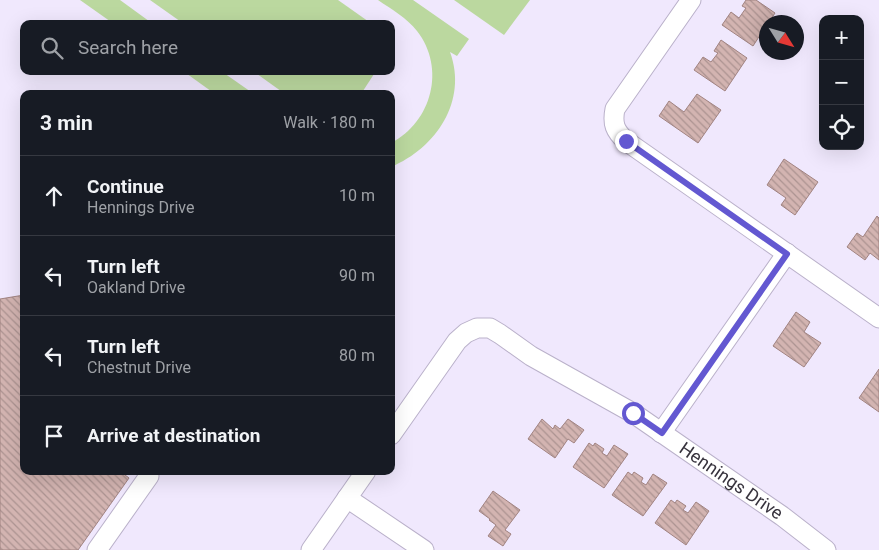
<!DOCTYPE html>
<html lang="en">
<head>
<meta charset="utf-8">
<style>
	:root { --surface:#171b24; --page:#20242c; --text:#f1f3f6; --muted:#9ea1a6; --line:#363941 }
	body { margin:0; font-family:Roboto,sans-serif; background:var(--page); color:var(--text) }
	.controls { position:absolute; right:15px; top:15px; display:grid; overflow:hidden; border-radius:10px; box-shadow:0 5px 20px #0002 }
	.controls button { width:45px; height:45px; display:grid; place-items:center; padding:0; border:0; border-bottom:1px solid var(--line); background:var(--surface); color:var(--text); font:25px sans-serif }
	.compass { position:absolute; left:759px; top:15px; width:45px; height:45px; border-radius:50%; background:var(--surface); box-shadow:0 5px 20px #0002; rotate:127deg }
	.stop { position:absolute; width:15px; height:15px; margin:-11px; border:4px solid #6358d1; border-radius:50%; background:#fff }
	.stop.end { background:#6358d1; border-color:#fff; box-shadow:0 1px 5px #0008 }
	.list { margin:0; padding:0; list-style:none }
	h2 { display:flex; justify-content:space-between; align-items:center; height:65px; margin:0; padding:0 20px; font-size:21px }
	h2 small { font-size:16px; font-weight:400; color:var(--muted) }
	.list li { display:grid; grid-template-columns:32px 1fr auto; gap:15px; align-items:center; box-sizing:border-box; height:80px; padding:0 20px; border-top:1px solid var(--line) }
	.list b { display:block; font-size:19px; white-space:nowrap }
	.list p { margin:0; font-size:16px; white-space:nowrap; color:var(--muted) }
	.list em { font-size:16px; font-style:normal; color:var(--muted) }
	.icon { flex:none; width:28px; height:28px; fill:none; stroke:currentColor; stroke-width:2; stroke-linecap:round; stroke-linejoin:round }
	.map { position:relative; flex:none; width:879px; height:550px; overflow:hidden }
	.search { position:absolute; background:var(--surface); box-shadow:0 5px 20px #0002; left:20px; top:20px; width:375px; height:55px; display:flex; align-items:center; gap:12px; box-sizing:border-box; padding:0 18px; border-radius:10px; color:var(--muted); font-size:19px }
	.panel { position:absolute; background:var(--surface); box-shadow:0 5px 20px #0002; left:20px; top:90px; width:375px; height:385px; border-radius:10px }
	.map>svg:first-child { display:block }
</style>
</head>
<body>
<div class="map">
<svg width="879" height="550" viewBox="0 0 879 550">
	<defs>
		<pattern id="building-back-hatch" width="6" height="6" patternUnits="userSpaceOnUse" patternTransform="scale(1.25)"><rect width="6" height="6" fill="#d3b4b1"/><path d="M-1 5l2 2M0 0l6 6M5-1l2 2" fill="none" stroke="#ac9391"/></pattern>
	</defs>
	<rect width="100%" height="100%" fill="#f0e8fd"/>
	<g fill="#bbd89f">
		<path d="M80 0H120L153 24H114Z"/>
		<path d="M150 0H338L372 24H184Z"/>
		<path d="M378 0H413L469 39 457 56 450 52C468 101 436 148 391 167V143C432 122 446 68 417 31 407 18 391 9 378 0Z"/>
		<path d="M454 0H530L504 35Z"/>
		<path d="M183 71H221L254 94H215Z"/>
		<path d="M253 71H376L361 94H285Z"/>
	</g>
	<g fill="url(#building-back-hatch)" stroke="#a18381">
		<path d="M746 0H756L775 13 769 22H766V26L753 46 722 25 731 12 739 18 746 8 742 6Z"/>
		<path d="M721 40 747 58 725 91 694 70 703 57 711 62 718 53 714 51Z"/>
		<path d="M697 94 721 110 698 143 659 116 669 101 684 112Z"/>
		<path d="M784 159 818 182 795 215 781 205 786 198 767 185Z"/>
		<path d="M877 216 879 218V260L870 253 865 260 847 247 857 233 863 237Z"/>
		<path d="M24 295V471H120L129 478 78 550H0V299Z"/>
		<path d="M796 312 810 322 804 332 821 343 804 367 773 346Z"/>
		<path d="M879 369V412L859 398Z"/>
		<path d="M542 419 553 429 555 425 560 429 568 419 584 430 574 443 568 439 555 458 528 439Z"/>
		<path d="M589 443 593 446 595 443 604 449 602 453 607 456 614 445 628 454 604 488 573 467Z"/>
		<path d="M628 472 632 475 634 472 643 478 641 482 646 485 653 474 667 483 643 516 612 495Z"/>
		<path d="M493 491 520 510 505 530 511 534 503 546 488 536 496 525 489 520 490 519 479 511Z"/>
		<path d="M671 500 675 503 677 500 686 506 683 510 688 513 696 502 709 511 686 545 655 523Z"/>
	</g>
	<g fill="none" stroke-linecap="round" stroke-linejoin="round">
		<defs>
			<g id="minor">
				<path d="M691 0 615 109C612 124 615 131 626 141L879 318"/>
				<path d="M661 433 787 253"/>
				<path id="s1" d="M391 435 457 341 466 333 477 328H490L500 334 531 356 633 413 782 516 826 550"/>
				<path d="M347 498 424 550"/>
				<path d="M97 550 149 476 148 471"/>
				<path d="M311 550 366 471"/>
			</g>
		</defs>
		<use href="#minor" stroke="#bab1ca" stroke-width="21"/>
		<use href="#minor" stroke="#fff" stroke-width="19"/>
	</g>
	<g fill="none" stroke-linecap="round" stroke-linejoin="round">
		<path stroke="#6358d1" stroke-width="6" d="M626 141 787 254 662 433 633 413"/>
	</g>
	<g text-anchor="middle" stroke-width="4.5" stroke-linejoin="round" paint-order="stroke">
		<g font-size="18" fill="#38343e" stroke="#fff">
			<text dy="6" stroke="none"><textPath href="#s1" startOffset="438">Hennings Drive</textPath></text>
		</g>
	</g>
</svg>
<div class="controls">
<button>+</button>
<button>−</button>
<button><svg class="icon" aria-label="locate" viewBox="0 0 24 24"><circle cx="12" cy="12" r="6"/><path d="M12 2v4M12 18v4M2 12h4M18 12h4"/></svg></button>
</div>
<svg class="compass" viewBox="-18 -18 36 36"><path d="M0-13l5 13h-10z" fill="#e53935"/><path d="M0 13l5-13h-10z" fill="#9ea1a6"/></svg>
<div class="stop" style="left:633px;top:413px"></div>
<div class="stop end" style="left:626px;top:141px"></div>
<div class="search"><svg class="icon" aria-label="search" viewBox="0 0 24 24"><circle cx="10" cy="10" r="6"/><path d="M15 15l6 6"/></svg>Search here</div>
<section class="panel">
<h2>3 min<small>Walk · 180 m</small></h2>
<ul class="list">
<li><svg class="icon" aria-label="ahead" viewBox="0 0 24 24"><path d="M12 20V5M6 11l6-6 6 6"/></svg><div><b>Continue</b><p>Hennings Drive</p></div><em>10 m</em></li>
<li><svg class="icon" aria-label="left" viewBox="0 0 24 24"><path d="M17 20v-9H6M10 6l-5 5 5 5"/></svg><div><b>Turn left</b><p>Oakland Drive</p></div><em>90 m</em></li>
<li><svg class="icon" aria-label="left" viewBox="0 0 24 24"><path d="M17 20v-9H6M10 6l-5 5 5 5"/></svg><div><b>Turn left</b><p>Chestnut Drive</p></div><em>80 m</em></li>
<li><svg class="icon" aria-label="arrive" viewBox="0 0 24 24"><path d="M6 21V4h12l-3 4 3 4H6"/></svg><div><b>Arrive at destination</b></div></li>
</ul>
</section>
</div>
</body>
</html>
